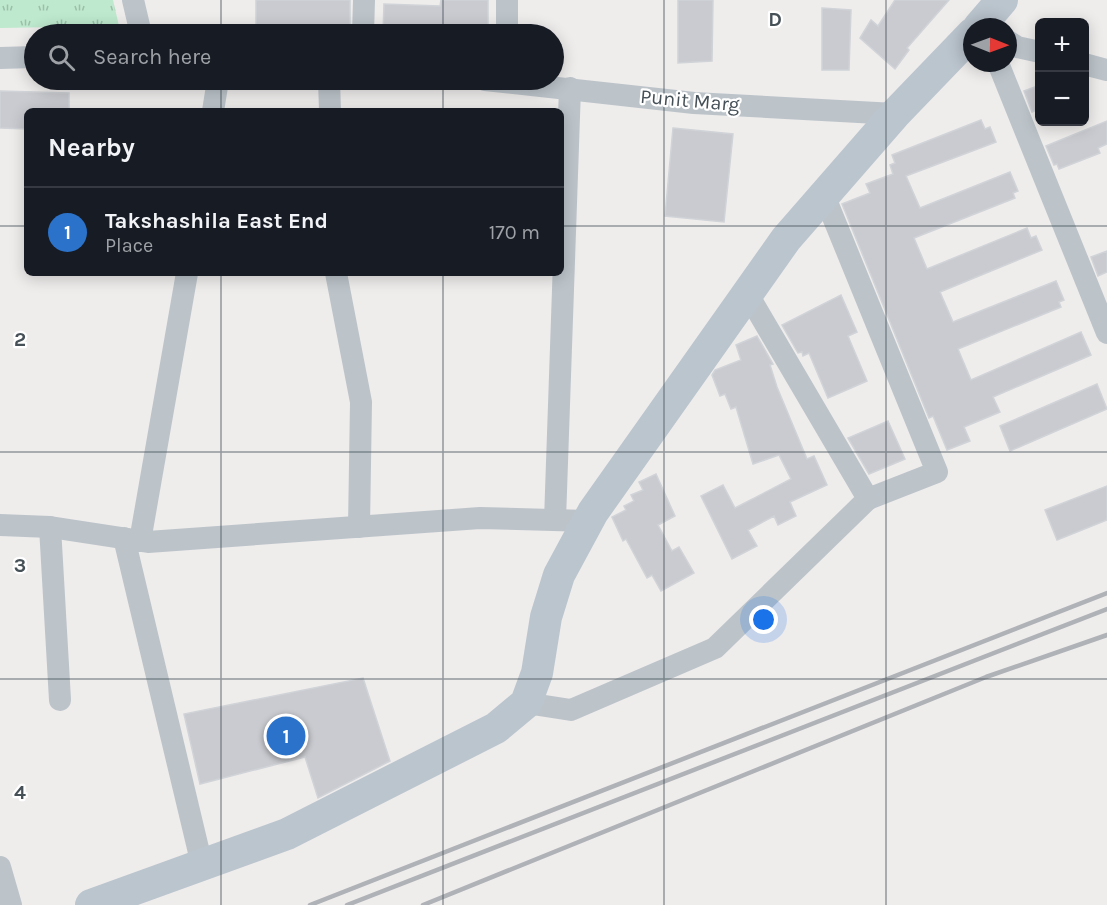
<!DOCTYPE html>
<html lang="en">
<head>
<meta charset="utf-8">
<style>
	:root { --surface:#171b24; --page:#242831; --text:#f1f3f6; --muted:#9ea1a6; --line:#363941; --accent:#2b73ca }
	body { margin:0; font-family:Karla,sans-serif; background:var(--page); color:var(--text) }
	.controls { position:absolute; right:18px; top:18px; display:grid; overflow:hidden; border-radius:9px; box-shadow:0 3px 15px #0003 }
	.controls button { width:54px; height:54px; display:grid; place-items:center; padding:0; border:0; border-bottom:2px solid var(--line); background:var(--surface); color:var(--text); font:30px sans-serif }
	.compass { position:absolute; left:963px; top:18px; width:54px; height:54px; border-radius:50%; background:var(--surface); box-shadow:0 3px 15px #0003; rotate:91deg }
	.you { position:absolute; left:764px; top:620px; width:21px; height:21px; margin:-15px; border:4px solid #fff; border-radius:50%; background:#1a73e8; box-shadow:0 0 0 9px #1a73e833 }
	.badge { display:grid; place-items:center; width:39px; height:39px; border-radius:50%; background:var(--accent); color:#fff; font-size:20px; font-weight:700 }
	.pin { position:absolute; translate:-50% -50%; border:3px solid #fff; box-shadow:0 2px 6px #0006 }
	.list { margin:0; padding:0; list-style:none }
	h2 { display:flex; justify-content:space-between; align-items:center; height:78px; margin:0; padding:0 24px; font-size:26px }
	h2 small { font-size:20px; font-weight:400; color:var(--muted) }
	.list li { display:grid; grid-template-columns:39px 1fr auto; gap:18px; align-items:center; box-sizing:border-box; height:90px; padding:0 24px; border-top:2px solid var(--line) }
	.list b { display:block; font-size:22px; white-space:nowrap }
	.list p { margin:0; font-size:20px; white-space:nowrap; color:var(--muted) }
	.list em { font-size:20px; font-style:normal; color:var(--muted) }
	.icon { flex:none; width:33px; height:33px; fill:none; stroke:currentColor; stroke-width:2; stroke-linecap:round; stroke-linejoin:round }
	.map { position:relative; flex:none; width:1107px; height:905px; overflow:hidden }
	.search { position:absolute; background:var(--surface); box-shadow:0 3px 15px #0003; left:24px; top:24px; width:540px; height:66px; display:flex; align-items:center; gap:15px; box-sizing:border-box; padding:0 21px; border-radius:33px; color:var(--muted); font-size:22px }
	.panel { position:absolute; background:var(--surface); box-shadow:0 3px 15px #0003; left:24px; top:108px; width:540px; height:168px; border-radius:9px }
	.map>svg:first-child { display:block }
</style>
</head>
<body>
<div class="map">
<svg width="1107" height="905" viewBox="0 0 1107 905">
	<defs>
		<pattern id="grass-tufts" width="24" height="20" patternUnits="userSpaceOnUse" patternTransform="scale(1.5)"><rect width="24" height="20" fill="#bee9ce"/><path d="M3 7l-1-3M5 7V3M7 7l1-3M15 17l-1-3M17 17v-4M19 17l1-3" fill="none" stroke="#9cbfaa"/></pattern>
	</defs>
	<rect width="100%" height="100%" fill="#efecec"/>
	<path fill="url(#grass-tufts)" d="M0 0H113L119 26 0 28Z"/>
	<g fill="#cacbd0" stroke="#d0d3d7" stroke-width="1.5">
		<path d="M256 0H350V28L283 27V31H256Z"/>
		<path d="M441 0H488V34H383L384 4 440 6Z"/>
		<path d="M678 0H713L712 61 678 63Z"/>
		<path d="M895 0H949L907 48 909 50 895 69 860 38 871 20 878 26Z"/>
		<path d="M822 8 851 10 849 70H822Z"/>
		<path d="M1040 85V109L1032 112 1024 91Z"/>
		<path d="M0 91 69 93V111H27V129L0 128Z"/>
		<path d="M981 120 985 129 990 127 996 142 906 176 920 208 1010 172 1018 191 1013 193 1015 198 914 238 927 269 1027 228 1031 238 1036 236 1042 250 940 292 953 322 1056 281 1064 300 1059 302 1061 307 958 349 971 380 1081 332 1091 355 993 397 1000 412 964 427 970 441 947 450 933 416 929 418 842 204 870 193 866 184 893 174 890 165 895 163 892 155Z"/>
		<path d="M1107 121V144L1098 148 1100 153 1059 169 1057 164 1054 165 1046 146Z"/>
		<path d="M673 128 733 134 724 222 665 216Z"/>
		<path d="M1107 251V272L1098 276 1091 257Z"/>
		<path d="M841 295 857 332 848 336 867 381 828 398 809 353 803 356 802 352 798 353 782 325Z"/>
		<path d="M757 336 773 364 770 365 777 387 807 459 814 456 827 485 790 502 796 516 778 525 774 516 748 530 757 546 732 559 701 496 723 485 735 508 791 479 779 455 753 464 736 407 731 409 725 394 720 396 712 375 715 370 741 360 736 345Z"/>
		<path d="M1097 384 1107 409 1010 451 1000 426Z"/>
		<path d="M888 421 905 459 869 474 848 438Z"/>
		<path d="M656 474 675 516 658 525 672 551 679 547 694 573 661 591 652 575 647 578 626 539 623 541 612 517 626 510 624 506 634 501 631 495 643 490 639 482Z"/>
		<path d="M1107 486V520L1057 540 1045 510Z"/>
		<path d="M363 678 390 761 318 798 305 757 200 784 184 714Z"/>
	</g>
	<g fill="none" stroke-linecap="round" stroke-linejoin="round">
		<g stroke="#bcc4ca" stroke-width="22">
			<path d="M133 0 141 34"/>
			<path d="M363 34 364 0"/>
			<path d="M507 34V0"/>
			<path d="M1008 41 1017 47 1040 52"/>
			<path d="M0 58 34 57"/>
			<path d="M998 63 1107 333"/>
			<path d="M1084 64 1107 70"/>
			<path d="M329 80 330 111"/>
			<path d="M485 80 694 103 895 114"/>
			<path d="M213 111 218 80"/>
			<path d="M336 273 361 402 359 527"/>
			<path d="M747 293 868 499 937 472 824 195"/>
			<path d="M555 520 570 88"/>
			<path d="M0 525 50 527 148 542 480 518 588 521"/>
			<path d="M50 527 60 700"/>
			<path d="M124 538 202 865"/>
			<path d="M140 541 187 273"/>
			<path d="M526 703 571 710 715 648 868 499"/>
			<path d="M0 867 11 905"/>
		</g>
		<g stroke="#bbc5ce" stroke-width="32">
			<path d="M979 27 1002 0"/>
			<path d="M91 905 287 834 496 728 526 703 537 673 546 617 559 575 593 512 786 239 895 114 972 34"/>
		</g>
		<g stroke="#afb2b6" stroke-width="4.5">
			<path d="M310 905 1107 593"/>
			<path d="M347 905 1107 609"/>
			<path d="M423 905 986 677 1107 635"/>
		</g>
	</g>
	<path fill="none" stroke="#465057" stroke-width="1.5" stroke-opacity="0.55" d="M221 0V34M443 0V34M664 0V905M886 0V905M221 80V111M443 80V111M0 226H27M561 226H1107M221 273V905M443 273V905M0 452H1107M0 679H1107"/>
	<g text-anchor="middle" stroke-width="4.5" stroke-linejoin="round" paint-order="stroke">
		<g font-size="20" fill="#465057" stroke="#fff">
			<text transform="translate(690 100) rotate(5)" y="7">Punit Marg</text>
		</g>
	</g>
	<g font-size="20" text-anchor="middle" font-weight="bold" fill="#465057" stroke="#fff" stroke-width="4.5" stroke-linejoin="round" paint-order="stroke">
		<text x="775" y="26">D</text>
		<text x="20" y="346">2</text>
		<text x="20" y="572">3</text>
		<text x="20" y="799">4</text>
	</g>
</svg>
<div class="controls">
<button>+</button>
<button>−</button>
</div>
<svg class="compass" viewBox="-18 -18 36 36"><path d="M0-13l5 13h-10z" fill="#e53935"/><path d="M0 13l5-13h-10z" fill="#9ea1a6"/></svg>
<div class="you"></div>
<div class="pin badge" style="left:286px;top:736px">1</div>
<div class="search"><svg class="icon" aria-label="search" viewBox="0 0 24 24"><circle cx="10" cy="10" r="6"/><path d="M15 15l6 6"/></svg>Search here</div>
<section class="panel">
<h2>Nearby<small></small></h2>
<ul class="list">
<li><span class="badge">1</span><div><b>Takshashila East End</b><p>Place</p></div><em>170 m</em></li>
</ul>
</section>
</div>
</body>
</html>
